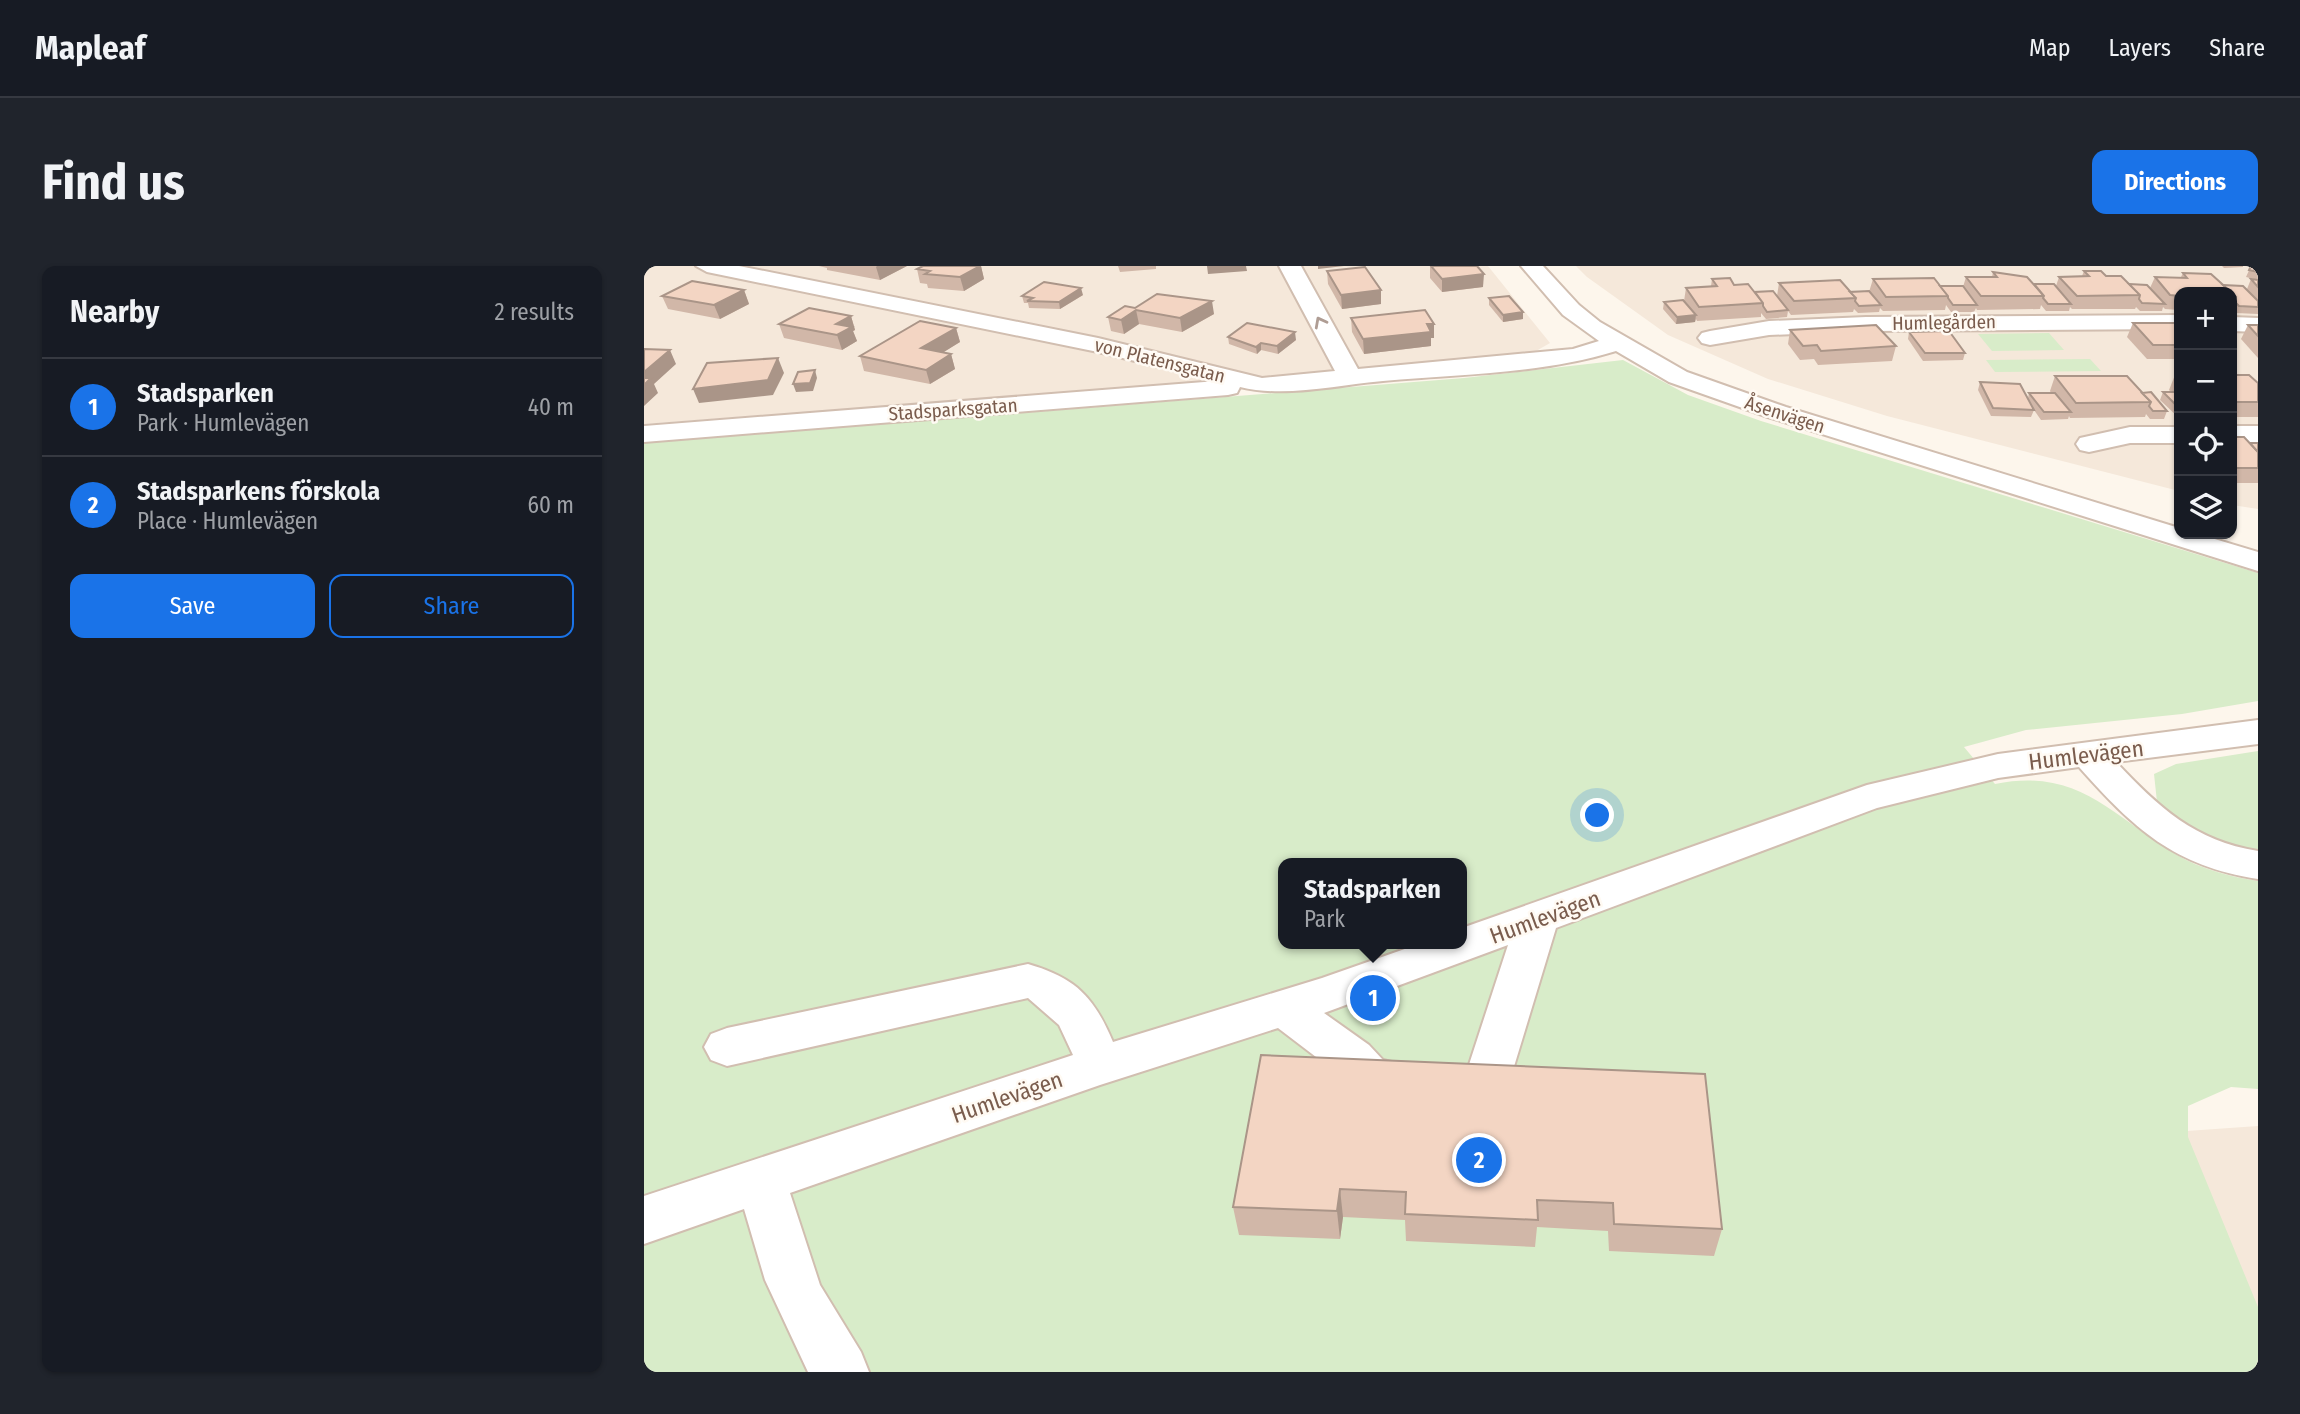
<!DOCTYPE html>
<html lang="en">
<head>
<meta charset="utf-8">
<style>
	:root { --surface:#171b24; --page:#20242c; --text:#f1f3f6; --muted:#9ea1a6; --line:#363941; --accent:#1a73e8 }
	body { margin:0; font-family:"Fira Sans Condensed",sans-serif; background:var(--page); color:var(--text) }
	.controls { position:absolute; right:21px; top:21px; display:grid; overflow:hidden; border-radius:14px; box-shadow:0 2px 5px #0004 }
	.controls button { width:63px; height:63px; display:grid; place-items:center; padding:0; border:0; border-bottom:2px solid var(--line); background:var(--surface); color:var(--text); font:35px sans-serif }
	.you { position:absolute; left:954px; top:550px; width:24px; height:24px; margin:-18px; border:5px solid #fff; border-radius:50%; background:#1a73e8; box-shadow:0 0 0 10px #1a73e833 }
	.badge { display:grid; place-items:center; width:46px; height:46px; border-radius:50%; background:var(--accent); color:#fff; font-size:23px; font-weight:700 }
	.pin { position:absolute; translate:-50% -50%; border:4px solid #fff; box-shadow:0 2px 7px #0006 }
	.popup { position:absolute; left:634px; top:592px; width:189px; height:91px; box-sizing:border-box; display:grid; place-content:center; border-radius:14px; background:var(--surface); filter:drop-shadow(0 2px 5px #0005); font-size:23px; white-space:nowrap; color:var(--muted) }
	.popup b { font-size:26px; color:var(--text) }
	.popup::after { content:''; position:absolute; left:50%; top:100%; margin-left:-14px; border:14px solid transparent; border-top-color:var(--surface) }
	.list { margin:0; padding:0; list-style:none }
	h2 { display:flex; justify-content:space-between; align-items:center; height:91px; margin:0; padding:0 28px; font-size:30px }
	h2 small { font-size:23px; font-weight:400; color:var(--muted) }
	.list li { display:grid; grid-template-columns:46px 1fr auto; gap:21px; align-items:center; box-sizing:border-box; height:98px; padding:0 28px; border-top:2px solid var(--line) }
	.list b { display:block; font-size:26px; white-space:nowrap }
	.list p { margin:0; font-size:23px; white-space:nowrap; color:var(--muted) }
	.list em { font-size:23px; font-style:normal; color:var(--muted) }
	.actions { display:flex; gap:14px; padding:21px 28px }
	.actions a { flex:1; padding:16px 0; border:2px solid var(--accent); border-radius:14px; text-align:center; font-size:24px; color:var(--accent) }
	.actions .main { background:var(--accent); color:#fff }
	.icon { flex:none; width:38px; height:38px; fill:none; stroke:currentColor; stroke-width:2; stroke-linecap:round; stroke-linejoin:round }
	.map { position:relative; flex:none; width:1614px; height:1106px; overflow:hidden; border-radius:14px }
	header { display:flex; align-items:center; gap:42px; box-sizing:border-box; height:98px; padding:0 35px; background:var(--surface); border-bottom:2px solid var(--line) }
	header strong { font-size:33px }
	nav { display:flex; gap:38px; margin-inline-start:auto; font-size:24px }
	.intro { display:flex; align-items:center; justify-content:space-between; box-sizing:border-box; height:168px; padding:0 42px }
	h1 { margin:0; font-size:49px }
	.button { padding:18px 32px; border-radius:14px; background:var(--accent); color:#fff; font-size:24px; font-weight:700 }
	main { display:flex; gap:42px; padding:0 42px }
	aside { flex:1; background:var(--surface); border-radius:14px; box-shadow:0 2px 5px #0004 }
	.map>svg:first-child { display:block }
</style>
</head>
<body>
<header>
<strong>Mapleaf</strong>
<nav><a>Map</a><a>Layers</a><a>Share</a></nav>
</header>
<div class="intro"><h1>Find us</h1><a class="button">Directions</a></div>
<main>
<aside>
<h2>Nearby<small>2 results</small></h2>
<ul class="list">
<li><span class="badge">1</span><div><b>Stadsparken</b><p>Park · Humlevägen</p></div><em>40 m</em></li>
<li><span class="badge">2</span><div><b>Stadsparkens förskola</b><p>Place · Humlevägen</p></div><em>60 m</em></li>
</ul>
<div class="actions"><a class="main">Save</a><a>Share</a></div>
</aside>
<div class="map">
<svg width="1614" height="1106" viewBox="0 0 1614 1106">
	<rect width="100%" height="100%" fill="#fdf6ec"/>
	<g fill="#f5e8da">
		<path d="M0 0H844L906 77 880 92 0 158Z"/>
		<path d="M932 0H1614V243L1588 239V26H1535V225L1243 150 1124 113 1024 69 943 11Z"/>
		<path d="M1614 860V1106L1500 868Z"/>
	</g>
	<g fill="#d8ecc9" fill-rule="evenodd">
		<path d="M1405 67 1420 84 1348 85 1334 68Z"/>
		<path d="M1446 93 1457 105 1351 106 1342 94Z"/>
		<path d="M979 94 1044 129 1117 155 1614 307V435L1538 448 1382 464 1320 481 1351 518C1435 501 1468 550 1533 589 1557 603 1587 611 1614 615V823L1587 821 1544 840V871L1614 1041V1106H0V177L820 112ZM640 597H818V678H640Z"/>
		<path d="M1614 485V584C1563 584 1550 568 1513 536L1510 508 1532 498Z"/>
	</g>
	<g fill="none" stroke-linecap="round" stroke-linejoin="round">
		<defs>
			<g id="minor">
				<path d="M52 0H95L454 72 618 112 691 105 635 0H657L714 103 929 83 955 75 919 49 877 0H899L935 39 956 56 1043 106 1142 141 1535 262V268H1554L1614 286V305L1124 151 1025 116 972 85C898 108 816 108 739 115 693 119 641 132 596 121L593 127 584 129 0 176V160L573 115 454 86 63 6Z"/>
				<path d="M1535 49V63L1222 65 1125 69 1066 79 1058 77 1054 72 1058 67 1066 65 1125 55 1222 51Z"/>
				<path d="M1588 51 1614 52V66L1588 65Z"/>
				<rect x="1588" y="160" width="26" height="16"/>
				<path d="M1486 161H1535V177H1486L1445 186 1436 184 1432 178 1436 172Z"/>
				<path d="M1614 454V478L1472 496C1514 541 1551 575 1614 585V613C1530 600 1490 563 1435 501L1354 512 1233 542 912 662 865 817 859 831 842 837 825 831 819 817 864 679 680 747 725 779 739 794 769 801 775 815 769 829 752 835 710 826 693 807 634 762 456 819 146 927 176 1019 217 1086 225 1106H164L121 1014 100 943 0 978V930L429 789 415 759 384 732 83 800 67 794 60 781 67 768 83 762 384 698C432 712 450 731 469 776L678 712 775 678H818V662L1223 519 1354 488Z"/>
			</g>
		</defs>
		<use href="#minor" stroke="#d1beb0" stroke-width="4"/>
		<use href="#minor" fill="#fff" fill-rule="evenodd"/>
	</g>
	<g fill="#d1b7a8">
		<path d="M175 0H263L236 14 183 4V2Z"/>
		<path d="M279 0H337L340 13 320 25 284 22 283 18 276 17 273 3Z"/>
		<path d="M474 0H512V3L476 6Z"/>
		<path d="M786 0H833L839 21 798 26 786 12Z"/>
		<path d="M1578 0H1599V1L1580 2Z"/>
		<path d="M1607 0 1614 1V48L1592 47 1588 43V26H1535V44L1521 43 1519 41 1518 45H1496L1492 41 1491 43H1428L1426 41 1425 45H1402L1397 39 1396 43 1333 44 1332 42 1330 46H1307L1302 39 1301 44 1239 45 1236 42 1235 46 1214 47 1210 43 1209 46 1147 49 1144 45 1143 51 1122 53 1117 47V51L1053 55 1052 53 1051 56 1032 58 1019 43 1020 36 1040 35 1042 22 1067 20 1068 13 1090 19 1111 26 1133 30 1135 17 1206 26H1225L1229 13 1296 20 1319 21 1322 11H1348L1349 6 1390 18 1412 20 1415 11 1438 10 1440 5 1462 10 1485 18 1506 22 1511 11H1537L1539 7 1579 19 1603 23 1607 13 1614 14 1602 11Z"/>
		<path d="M683 5 737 24V38L698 43 684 18Z"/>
		<path d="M100 24 105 38 76 53 24 43 18 30Z"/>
		<path d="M439 29 416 43 385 42 384 37H380L378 30Z"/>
		<path d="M845 32 879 53 859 56 845 39Z"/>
		<path d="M491 42 570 48 538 66 495 58 480 68 467 65 464 51Z"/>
		<path d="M207 50 211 64 209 65 213 75 198 84 140 72 135 58Z"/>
		<path d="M707 52 790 72H787V80L720 88 708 66Z"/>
		<path d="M1489 57H1535V93H1503L1483 71Z"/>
		<path d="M1604 59H1614V92L1597 73Z"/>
		<path d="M312 62 316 76 298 87 307 88 311 103 286 118 220 105 216 90Z"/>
		<path d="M1146 64 1252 80 1248 95 1174 99 1170 93 1156 94 1144 78Z"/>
		<path d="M1265 66 1321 87 1319 94 1279 95 1264 73Z"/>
		<path d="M584 71 652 74 634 88 617 84 613 88 585 78Z"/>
		<path d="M1531 109H1535V152L1516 134 1519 126H1527L1525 124Z"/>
		<path d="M1588 109 1614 117V151H1588Z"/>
		<path d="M1411 110 1498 127 1523 145 1520 153H1506L1502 148 1501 151 1426 152 1425 150 1424 153 1397 154 1390 144 1387 151 1347 150 1334 124 1336 116 1384 132 1385 127H1407L1406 125Z"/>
		<path d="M1588 171 1606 177H1614V217H1588Z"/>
		<path d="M617 789 1078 963 1070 990 965 985 964 965 893 961 891 981 762 975 761 954 699 951 696 973 595 969 589 941Z"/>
	</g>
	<g fill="#aa9588">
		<path d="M233 0H263L236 14 232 1Z"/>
		<path d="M327 0H337L340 13 320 25 316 11Z"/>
		<path d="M563 0H602L603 5 564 8Z"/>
		<path d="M674 0H700L674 3Z"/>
		<path d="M840 8 839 21 798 26V13Z"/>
		<path d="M437 22 439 29 416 43 415 36Z"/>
		<path d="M100 24 105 38 76 53 70 39Z"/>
		<path d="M737 24V38L698 43 697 29Z"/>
		<path d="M568 35 570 48 538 66 536 52Z"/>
		<path d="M492 44 495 58 480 68 477 54Z"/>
		<path d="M879 46V53L859 56V49Z"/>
		<path d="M1052 49 1051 56 1032 58 1033 51Z"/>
		<path d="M207 50 211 64 209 65 213 75 198 84 193 69 192 58Z"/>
		<path d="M783 58H790V72H787V80L720 88 719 73Z"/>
		<path d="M312 62 316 76 282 97 277 82Z"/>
		<path d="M651 66 652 74 634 88 633 80Z"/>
		<path d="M617 77V84L613 88 612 81Z"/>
		<path d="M26 84 32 98 10 118 14 127 0 140V106Z"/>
		<path d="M307 88 311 103 286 118 282 104Z"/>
		<path d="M134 92 140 107 129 129 55 137 49 123Z"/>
		<path d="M171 104 173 112 169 125 152 126 149 118Z"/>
		<path d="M696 923 699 951 696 973 693 945Z"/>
	</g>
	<g fill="#f3d5c3" stroke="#aa9588" stroke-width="2">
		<path d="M279 0H336L316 11 281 8 286 5 273 3Z"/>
		<path d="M787 0H833L840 8 798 13Z"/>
		<path d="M1607 0 1614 1V6L1605 4Z"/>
		<path d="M721 1 737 24 697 29 683 5Z"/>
		<path d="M1440 5H1457L1462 10H1477L1496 29 1433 30 1415 11 1445 10Z"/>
		<path d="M1349 6 1383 11 1400 30H1337L1322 11H1353Z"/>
		<path d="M1539 7 1567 8 1587 26H1535V30L1526 29 1511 11 1543 12Z"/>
		<path d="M1086 12 1090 19 1104 18 1119 37 1055 41 1042 22 1073 20 1068 13Z"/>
		<path d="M1290 12 1304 30 1242 31 1229 13Z"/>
		<path d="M1607 13 1614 14V21Z"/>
		<path d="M1196 14 1212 32 1150 35 1135 17Z"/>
		<path d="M48 15 100 24 70 39 18 30Z"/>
		<path d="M400 16 437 22 415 36 383 35 389 32 378 30Z"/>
		<path d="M1390 18H1410L1427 38H1404L1399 32 1400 30Z"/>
		<path d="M1485 18 1503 19 1521 38 1498 37 1495 33 1496 29Z"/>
		<path d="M1579 19 1599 20 1614 35V41L1595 40 1590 35 1592 31Z"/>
		<path d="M1296 20H1319L1333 39H1309L1304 32V30Z"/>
		<path d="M1129 25 1144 44 1123 46 1119 40V37L1111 26Z"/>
		<path d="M1225 25 1237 39 1215 40 1211 35 1212 32 1206 26Z"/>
		<path d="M513 28 568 35 536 52 492 44 477 54 464 51 481 40 491 42Z"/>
		<path d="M865 30 879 46 859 49 845 32Z"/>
		<path d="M1039 34 1052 49 1033 51 1020 36Z"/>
		<path d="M165 42 207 50 192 58 208 61 193 69 135 58Z"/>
		<path d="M781 44 790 58H783L787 66 719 73 707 52Z"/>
		<path d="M276 55 312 62 277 82 307 88 282 104 216 90Z"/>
		<path d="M603 57 651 66 633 80 617 77 612 81 584 71Z"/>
		<path d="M1489 57H1535V79H1509Z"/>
		<path d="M1232 59 1252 80 1177 85 1173 79 1159 80 1146 64Z"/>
		<path d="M1604 59H1614V70Z"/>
		<path d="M1305 65 1321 87H1281L1265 66Z"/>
		<path d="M0 83 26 84 0 106Z"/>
		<path d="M134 92 124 114 49 123 63 97Z"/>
		<path d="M171 104 166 117 149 118 154 106Z"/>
		<path d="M1588 109H1605L1614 117V136H1588Z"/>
		<path d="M1411 110H1483L1507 136 1432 137Z"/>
		<path d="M0 112H7L0 119Z"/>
		<path d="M1336 116 1376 118 1390 144 1349 142Z"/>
		<path d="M1507 126 1523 145H1509L1505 140 1507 136 1498 127Z"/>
		<path d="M1519 126H1534L1535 127V142Z"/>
		<path d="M1385 127H1411L1427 146H1400Z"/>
		<path d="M1588 171H1600L1614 186V202H1588Z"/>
		<path d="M1606 177H1614V186Z"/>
		<path d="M617 789 1061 808 1078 963 970 958 969 937 893 934 894 954 761 948 762 926 696 923 693 945 589 941Z"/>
	</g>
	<defs><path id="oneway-chevron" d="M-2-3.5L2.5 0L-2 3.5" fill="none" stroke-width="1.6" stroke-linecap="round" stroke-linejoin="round" transform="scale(1.75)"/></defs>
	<use stroke="#af9d94" href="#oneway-chevron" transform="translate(676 56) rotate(-118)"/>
	<g text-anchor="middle" stroke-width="5" stroke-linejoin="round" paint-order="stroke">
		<g font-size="19" fill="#7a5c4d" stroke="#fffaf3">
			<text transform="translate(1300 56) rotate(-1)" y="7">Humlegården</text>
			<text transform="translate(516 94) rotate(14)" y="7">von Platensgatan</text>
			<text transform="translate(309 143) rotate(-4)" y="7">Stadsparksgatan</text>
			<text transform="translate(1141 148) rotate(18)" y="7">Åsenvägen</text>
		</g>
		<g font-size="23" fill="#7a5c4d" stroke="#fffaf3">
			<text transform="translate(1442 489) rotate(-7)" y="8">Humlevägen</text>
			<text transform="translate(901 651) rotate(-20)" y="8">Humlevägen</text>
			<text transform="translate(363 831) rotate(-19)" y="8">Humlevägen</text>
		</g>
	</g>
</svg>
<div class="controls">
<button>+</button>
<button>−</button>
<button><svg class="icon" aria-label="locate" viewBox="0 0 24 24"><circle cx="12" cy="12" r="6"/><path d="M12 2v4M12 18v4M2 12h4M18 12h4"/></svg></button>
<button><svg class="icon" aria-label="layers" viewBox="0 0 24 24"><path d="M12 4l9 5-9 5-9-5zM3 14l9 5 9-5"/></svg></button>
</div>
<div class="you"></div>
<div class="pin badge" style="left:729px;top:732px">1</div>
<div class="popup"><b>Stadsparken</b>Park</div>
<div class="pin badge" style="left:835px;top:894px">2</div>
</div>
</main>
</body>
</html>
